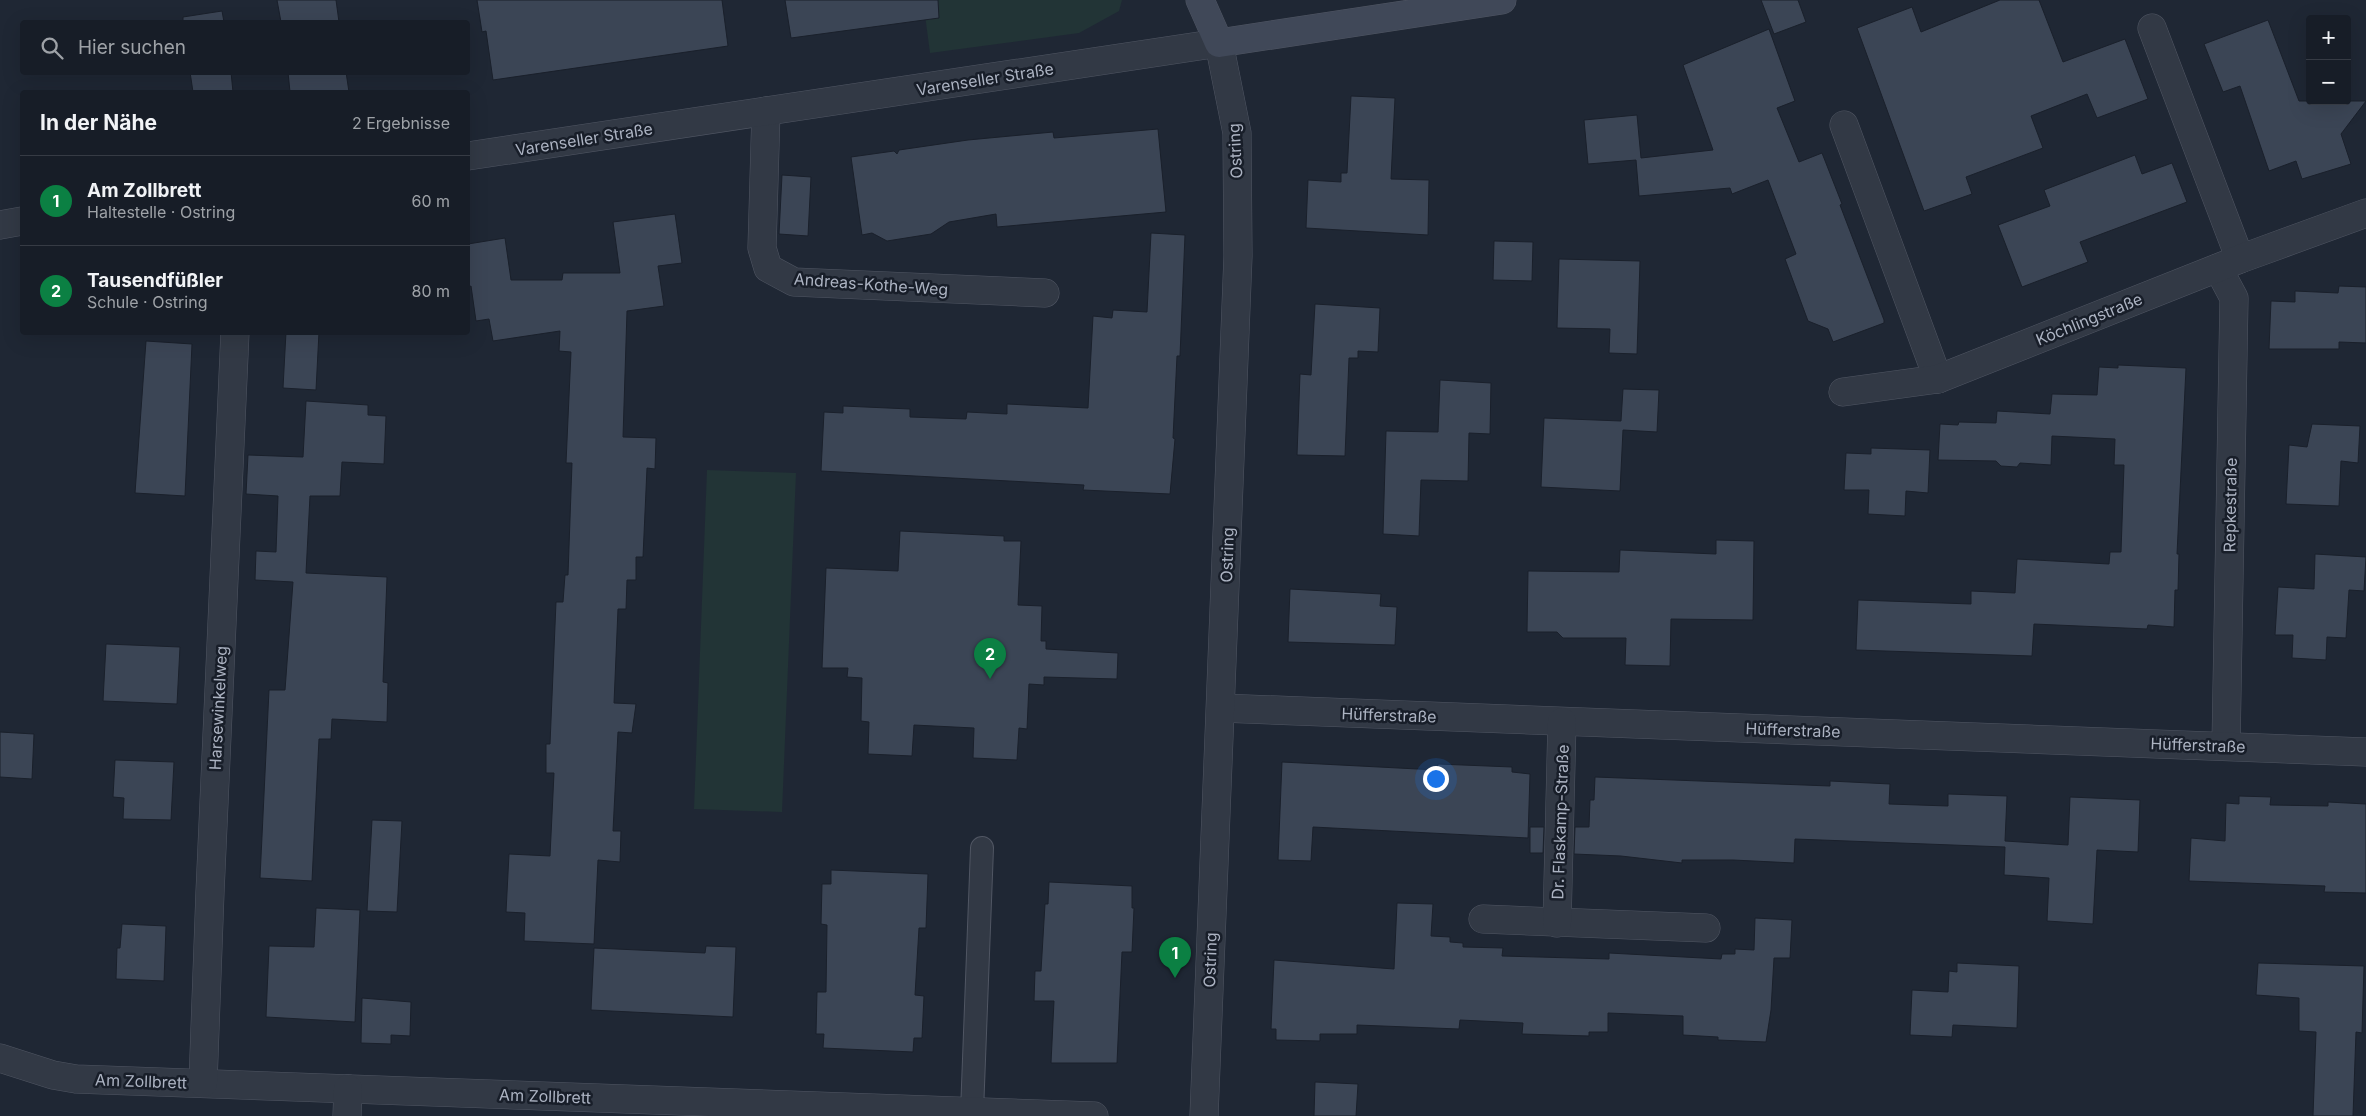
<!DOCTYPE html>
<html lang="de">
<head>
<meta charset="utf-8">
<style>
	:root { --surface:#171d27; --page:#20262f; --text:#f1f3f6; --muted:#9ea2a7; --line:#363b44; --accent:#0b8043 }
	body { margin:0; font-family:Inter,sans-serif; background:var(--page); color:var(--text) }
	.controls { position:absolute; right:15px; top:15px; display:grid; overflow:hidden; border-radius:5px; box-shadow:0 5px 20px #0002 }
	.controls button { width:45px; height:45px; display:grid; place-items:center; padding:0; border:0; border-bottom:1px solid var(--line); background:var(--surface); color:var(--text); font:25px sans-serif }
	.you { position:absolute; left:1435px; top:778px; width:18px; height:18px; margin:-12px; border:4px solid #fff; border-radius:50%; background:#1a73e8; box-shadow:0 0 0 8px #1a73e833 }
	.badge { display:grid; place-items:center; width:32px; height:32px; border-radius:50%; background:var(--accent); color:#fff; font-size:16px; font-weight:700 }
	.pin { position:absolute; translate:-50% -41px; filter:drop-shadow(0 1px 2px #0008) }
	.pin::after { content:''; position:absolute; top:26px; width:18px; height:15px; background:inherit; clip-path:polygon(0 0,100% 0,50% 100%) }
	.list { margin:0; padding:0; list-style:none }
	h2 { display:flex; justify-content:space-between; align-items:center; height:65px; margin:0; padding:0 20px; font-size:21px }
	h2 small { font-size:16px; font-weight:400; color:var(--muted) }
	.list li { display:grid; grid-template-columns:32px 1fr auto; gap:15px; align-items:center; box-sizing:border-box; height:90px; padding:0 20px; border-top:1px solid var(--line) }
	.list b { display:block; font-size:19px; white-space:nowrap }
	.list p { margin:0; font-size:16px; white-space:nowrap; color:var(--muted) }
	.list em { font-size:16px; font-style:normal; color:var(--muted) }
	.icon { flex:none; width:28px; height:28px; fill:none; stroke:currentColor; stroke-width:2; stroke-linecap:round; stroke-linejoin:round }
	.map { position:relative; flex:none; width:2366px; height:1116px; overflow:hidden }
	.search { position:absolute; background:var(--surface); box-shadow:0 5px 20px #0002; left:20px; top:20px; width:450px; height:55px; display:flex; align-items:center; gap:12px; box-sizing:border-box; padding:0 18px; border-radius:5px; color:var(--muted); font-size:19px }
	.panel { position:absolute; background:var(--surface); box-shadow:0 5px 20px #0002; left:20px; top:90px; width:450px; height:245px; border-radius:5px }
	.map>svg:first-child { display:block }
</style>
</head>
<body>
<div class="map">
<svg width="2366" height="1116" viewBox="0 0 2366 1116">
	<rect width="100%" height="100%" fill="#1f2734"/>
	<g fill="#223436">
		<path d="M923 0H1122L1119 11 1079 33 930 53Z"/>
		<path d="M707 470 796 473 782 812 694 809Z"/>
	</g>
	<g fill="#3b4555" stroke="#1a202b">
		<path d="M277 0H336L339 22H281Z"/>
		<path d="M477 0H722L728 46 493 80 486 31 482 32Z"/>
		<path d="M785 0H938L939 18 791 38Z"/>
		<path d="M1761 0H1798L1806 22 1774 34Z"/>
		<path d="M2000 0H2039L2063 62 2125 39 2148 99 2097 118 2087 94 2031 116 2043 148 1966 177 1972 194 1924 211 1857 28 1912 7 1921 32Z"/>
		<path d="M222 11 224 22H183V17Z"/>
		<path d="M2268 20 2299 101H2366L2341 134 2351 164 2302 179 2296 161 2269 171 2240 86 2223 92 2204 44Z"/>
		<path d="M1769 29 1795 101 1777 108 1799 162 1822 153 1842 204 1840 205 1884 320V323L1833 342 1828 329 1808 321 1785 259 1796 254 1768 180 1732 194 1730 188 1639 196 1636 160 1588 164 1584 120 1637 115 1641 158 1713 150 1683 65Z"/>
		<path d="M190 72H231L233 92H193Z"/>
		<path d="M288 72H346L349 92H290Z"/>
		<path d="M1351 96 1395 98 1391 179 1429 180 1428 235 1306 228 1308 180 1341 182V173H1347Z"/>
		<path d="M1158 129 1166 212 997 227 996 214 949 222 931 234 887 241 872 233 862 235 851 157 894 151 897 154 899 150 968 140 1053 132 1054 138Z"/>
		<path d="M2135 155 2142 174 2172 163 2187 202 2080 242 2088 262 2022 287 1998 225 2050 206 2044 190Z"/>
		<path d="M782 175 811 177 808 236 779 234Z"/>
		<path d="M675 214 682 263 658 266 664 306 627 311 623 437 656 438 655 469 647 468 643 557H636V580H627L626 609H618L614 703 636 704 632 733 618 732 613 831H621L620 862 598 860 594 944 524 941 525 913 506 912 509 854 550 856 554 773H546V744H550L556 602H563L565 575H568L572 463H566L571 352 559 351 560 331 493 341 489 319 476 321 471 286 468 287V244L505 238 511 280H562L563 273H620L613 222Z"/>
		<path d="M1151 233 1185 235 1180 356H1177L1173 438 1175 439 1170 494 1083 490 1084 485 821 471 824 412 843 413V406L910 409V417L966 419 967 412 1007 414V404L1088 408 1093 316 1112 318 1113 310 1147 312Z"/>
		<path d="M1494 241 1533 242 1532 281 1493 280Z"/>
		<path d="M1559 259 1640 261 1637 354 1609 353 1610 329 1557 328Z"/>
		<path d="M2339 286 2366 287V343L2339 342V349H2269L2271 301 2295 302V291L2338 293Z"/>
		<path d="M1315 304 1380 308 1378 352 1358 351V358H1349L1345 456 1297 455 1300 374 1311 375Z"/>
		<path d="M286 332H319L316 390 283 388Z"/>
		<path d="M146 341 192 344 185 496 135 493Z"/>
		<path d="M2118 365 2186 368 2177 554H2179L2178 590H2175L2174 627 2148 625 2147 629 2034 624 2032 656 1856 650 1858 600 1971 604V591L2015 593 2017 559 2109 564 2110 552H2121L2124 465H2114L2115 439 2052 436 2051 465 2020 463 2017 467 2001 466 1996 461 1938 460 1940 424 1958 425 1959 422 1996 423 1997 411 2050 414 2052 394 2097 395 2099 367 2118 368Z"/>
		<path d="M1440 380 1491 383 1490 434 1469 433 1468 481 1421 480 1419 536 1383 534 1386 431 1438 432Z"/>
		<path d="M1623 389 1659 390 1657 432 1623 430 1620 491 1541 487 1544 418 1621 421Z"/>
		<path d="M306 401 368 405V415L386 416 384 464 342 462 340 496H310L306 573 387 577 383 682 388 683 387 722 332 719 331 739H319L312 881 260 878 269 690H285L293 582 255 580 256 551 276 552 278 496 246 494 248 455 303 457Z"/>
		<path d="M2312 424 2360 426 2358 463 2341 461 2339 506 2286 504 2289 445 2307 447Z"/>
		<path d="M1871 448 1930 450 1928 493 1906 491 1905 516 1868 514 1869 490H1844L1846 453 1871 454Z"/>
		<path d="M900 531 1004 536V541H1021L1018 605 1042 606 1041 641H1046V649L1118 653 1117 679 1044 677V685L1029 684 1027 729 1019 728 1017 760 973 758 974 728 914 725 912 756 868 754 869 722 861 721 862 678 847 677 848 668H822L826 568 898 571Z"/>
		<path d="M1716 540 1754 541 1753 620 1671 619 1670 666 1625 665 1626 638H1563L1557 632H1527L1528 571 1619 572 1620 550 1716 554Z"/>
		<path d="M2315 554 2366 557 2364 591 2349 590 2346 638 2327 637 2326 660 2292 658 2293 635H2275L2278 587 2314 589Z"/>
		<path d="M1290 589 1381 594 1380 606 1397 607 1395 645 1288 642Z"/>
		<path d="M106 644 180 647 177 704 103 701Z"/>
		<path d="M0 732 34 734 32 779 0 777Z"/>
		<path d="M115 760 174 762 171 820 123 819 124 798 113 797Z"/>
		<path d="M1282 762 1437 770 1438 764 1512 767V772L1530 774 1528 838 1313 827 1311 861 1278 860Z"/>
		<path d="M1595 777 1830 786V781L1890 784 1889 804 1948 806V794L2007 796 2005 841 2068 845 2070 797 2140 800 2138 852 2097 850 2093 924 2047 921 2049 878 2004 875 2005 847 1795 839 1794 863 1733 860H1682V863L1621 856 1574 854 1575 827H1589L1590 800H1594Z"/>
		<path d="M2239 796 2271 797 2270 805 2328 806V802L2366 804V893L2324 892 2325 886 2189 881 2191 838 2225 841 2226 803 2239 804Z"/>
		<path d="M372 820 402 821 397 912 367 911Z"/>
		<path d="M1530 827H1544L1543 853H1530Z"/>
		<path d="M831 870 928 874 926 928H919L915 995 924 996 922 1038H914L913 1052 823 1048 824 1034H816L817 992H826L827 925 821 924 822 884H831Z"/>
		<path d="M1049 882 1132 886V908H1134L1132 952H1122L1117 1063H1051L1054 1001H1034L1035 971H1041L1045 904H1048Z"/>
		<path d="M1397 903 1433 904 1431 936 1450 937V942L1463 943V947L1503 948 1502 956 1609 959V953L1721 959 1722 954H1735V949L1754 950 1755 918 1792 920 1790 958H1774L1771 1010 1766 1042 1718 1040V1037L1683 1035V1016L1608 1013V1032H1589V1036L1522 1034 1523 1023 1460 1020 1459 1029 1357 1025V1034H1320V1041L1276 1040V1029H1271L1274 960 1394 969Z"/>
		<path d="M316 908 360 910 355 1022 266 1017 269 946 314 947Z"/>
		<path d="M122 924 166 926 164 981 116 979 117 948H120Z"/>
		<path d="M706 946 736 947 733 1017 591 1010 594 948 705 953Z"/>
		<path d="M1957 963 2019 966 2017 1028 1953 1025 1952 1037 1910 1035 1912 990 1948 992 1949 971 1957 972Z"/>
		<path d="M2258 963 2364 966 2362 1033 2356 1032 2353 1116H2313L2316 1032 2299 1031V998L2256 995Z"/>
		<path d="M362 998 411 1002 410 1036 391 1035V1044L361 1043Z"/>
		<path d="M1315 1082 1358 1084 1356 1116H1314Z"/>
	</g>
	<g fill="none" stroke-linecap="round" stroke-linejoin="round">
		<defs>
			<path id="service" d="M972 1112 982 848"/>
			<g id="minor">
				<path d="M2152 28 2240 259"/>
				<path d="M766 111 762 248 768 268 794 282 1045 293"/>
				<path d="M1844 125 1938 379"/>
				<path d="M468 156 1219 43"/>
				<path d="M0 225 22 221"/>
				<path d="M2218 268 2234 298 2226 746"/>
				<path d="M1843 392 1938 379 2240 259 2366 213"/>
				<path d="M1221 708 2366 752"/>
				<path d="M1483 919 1706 928"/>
				<path d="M1557 923 1562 722"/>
				<path d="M0 1058 53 1075 76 1079 1094 1116"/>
				<path d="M203 1083 210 892 235 332"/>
				<path d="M347 1116 348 1089"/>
			</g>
			<path id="tertiary" d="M1204 1116 1238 256 1237 133 1219 43"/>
			<path id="secondary" d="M1200 0 1219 43 1502 0"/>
		</defs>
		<use href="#service" stroke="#505663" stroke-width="24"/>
		<use href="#minor" stroke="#505663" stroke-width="29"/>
		<use href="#tertiary" stroke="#505663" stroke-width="29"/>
		<use href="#secondary" stroke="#505663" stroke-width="29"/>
		<use href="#service" stroke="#323945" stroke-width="22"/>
		<use href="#minor" stroke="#323945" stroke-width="28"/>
		<use href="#tertiary" stroke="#323945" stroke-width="28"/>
		<use href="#secondary" stroke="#404858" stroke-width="28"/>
	</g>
	<g text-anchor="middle" stroke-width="5" stroke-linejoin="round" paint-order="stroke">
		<g font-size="16" fill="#acb3c2" stroke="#181e29">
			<text transform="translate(985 79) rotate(-9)" y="6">Varenseller Straße</text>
			<text transform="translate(584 139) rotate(-9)" y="6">Varenseller Straße</text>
			<text transform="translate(1235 151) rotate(-93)" y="6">Ostring</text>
			<text transform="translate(871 284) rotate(4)" y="6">Andreas-Kothe-Weg</text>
			<text transform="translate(2089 319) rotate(-22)" y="6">Köchlingstraße</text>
			<text transform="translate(2230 505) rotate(-89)" y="6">Repkestraße</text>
			<text transform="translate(1227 555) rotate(-88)" y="6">Ostring</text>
			<text transform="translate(218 708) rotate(-87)" y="6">Harsewinkelweg</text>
			<text transform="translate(1389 715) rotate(2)" y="6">Hüfferstraße</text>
			<text transform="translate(1793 730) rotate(2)" y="6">Hüfferstraße</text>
			<text transform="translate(2198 745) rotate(2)" y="6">Hüfferstraße</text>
			<text transform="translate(1560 822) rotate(-88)" y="6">Dr. Flaskamp-Straße</text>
			<text transform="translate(1210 960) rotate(-88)" y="6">Ostring</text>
			<text transform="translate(141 1081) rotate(2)" y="6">Am Zollbrett</text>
			<text transform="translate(545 1096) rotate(2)" y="6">Am Zollbrett</text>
		</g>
	</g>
</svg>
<div class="controls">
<button>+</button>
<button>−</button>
</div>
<div class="you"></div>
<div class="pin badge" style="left:1175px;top:978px">1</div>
<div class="pin badge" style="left:990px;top:679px">2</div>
<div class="search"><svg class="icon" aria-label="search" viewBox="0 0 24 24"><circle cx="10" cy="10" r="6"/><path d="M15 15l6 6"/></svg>Hier suchen</div>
<section class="panel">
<h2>In der Nähe<small>2 Ergebnisse</small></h2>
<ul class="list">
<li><span class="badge">1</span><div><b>Am Zollbrett</b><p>Haltestelle · Ostring</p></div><em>60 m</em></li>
<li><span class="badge">2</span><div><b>Tausendfüßler</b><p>Schule · Ostring</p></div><em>80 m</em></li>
</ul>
</section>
</div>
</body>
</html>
